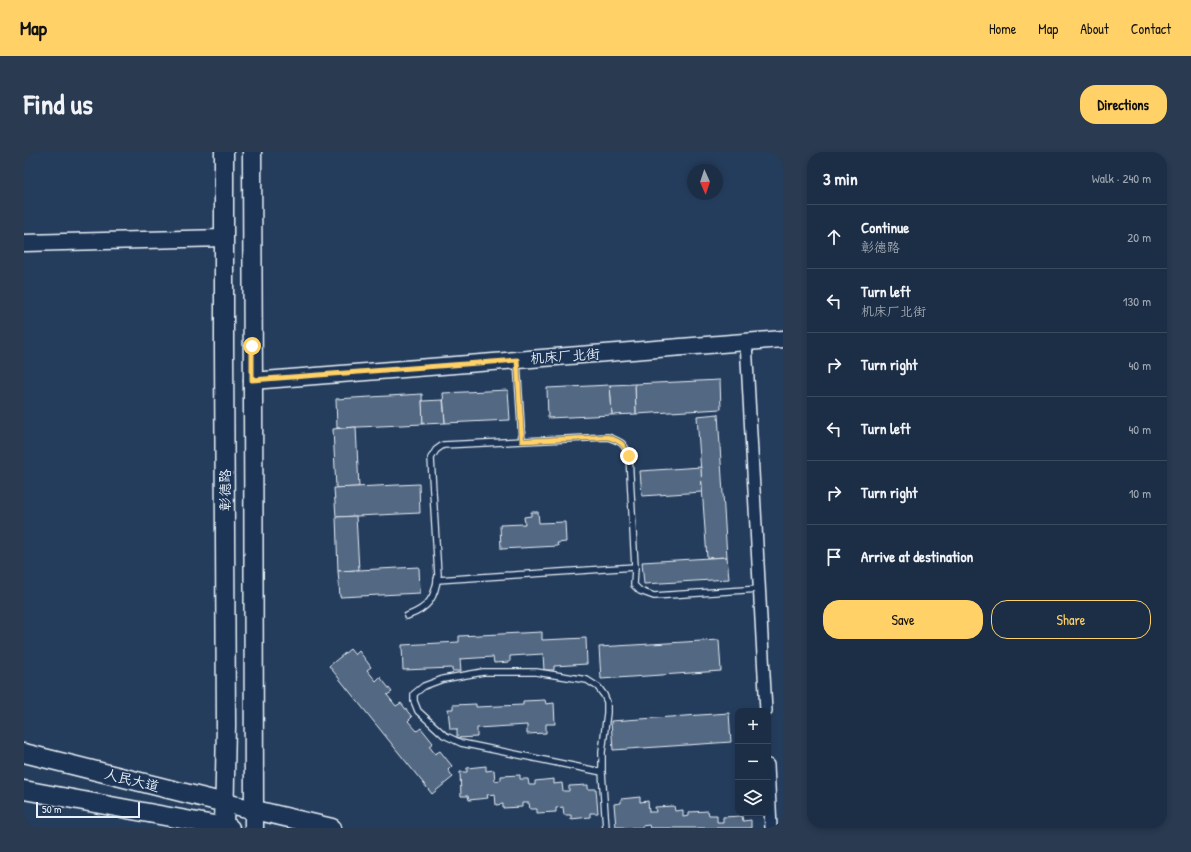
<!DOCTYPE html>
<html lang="en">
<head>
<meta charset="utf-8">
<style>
	:root { --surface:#1c2e46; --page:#293a51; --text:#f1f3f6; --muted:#a0a8b3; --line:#3a4a5f; --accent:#ffd166 }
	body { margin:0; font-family:"Patrick Hand","LXGW WenKai TC",sans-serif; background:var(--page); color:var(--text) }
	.controls { position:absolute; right:12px; bottom:12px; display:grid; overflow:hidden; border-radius:8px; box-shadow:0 2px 6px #0003 }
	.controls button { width:36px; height:36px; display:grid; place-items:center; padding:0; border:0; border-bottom:1px solid var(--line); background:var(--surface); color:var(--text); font:20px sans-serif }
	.compass { position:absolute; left:663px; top:12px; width:36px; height:36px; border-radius:50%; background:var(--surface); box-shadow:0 2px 6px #0003; rotate:177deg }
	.scale { position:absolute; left:12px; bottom:10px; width:104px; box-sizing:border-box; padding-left:4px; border:2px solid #e8f1f8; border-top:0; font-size:11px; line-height:14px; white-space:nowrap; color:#e8f1f8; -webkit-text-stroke:3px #1d3557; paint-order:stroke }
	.stop { position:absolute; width:12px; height:12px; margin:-9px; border:3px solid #ffd166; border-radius:50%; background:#fff }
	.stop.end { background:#ffd166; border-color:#fff; box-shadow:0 1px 4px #0008 }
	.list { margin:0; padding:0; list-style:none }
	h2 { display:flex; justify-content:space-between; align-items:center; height:52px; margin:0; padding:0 16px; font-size:17px }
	h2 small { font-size:13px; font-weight:400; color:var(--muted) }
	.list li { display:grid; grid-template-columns:26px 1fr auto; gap:12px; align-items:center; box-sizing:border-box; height:64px; padding:0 16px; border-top:1px solid var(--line) }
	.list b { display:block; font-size:15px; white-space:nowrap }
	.list p { margin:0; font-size:13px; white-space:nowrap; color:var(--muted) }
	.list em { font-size:13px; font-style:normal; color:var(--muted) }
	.actions { display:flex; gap:8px; padding:12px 16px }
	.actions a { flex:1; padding:9px 0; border:1px solid var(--accent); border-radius:16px; text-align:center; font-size:14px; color:var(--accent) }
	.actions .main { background:var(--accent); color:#111 }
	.icon { flex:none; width:22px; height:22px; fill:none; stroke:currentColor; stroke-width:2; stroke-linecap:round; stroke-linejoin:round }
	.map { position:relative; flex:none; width:759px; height:676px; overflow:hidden; border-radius:16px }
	header { display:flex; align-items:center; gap:24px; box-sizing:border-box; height:56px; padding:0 20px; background:var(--accent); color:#111 }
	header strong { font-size:19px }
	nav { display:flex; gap:22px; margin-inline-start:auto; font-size:14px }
	.intro { display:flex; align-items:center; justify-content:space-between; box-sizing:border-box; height:96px; padding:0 24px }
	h1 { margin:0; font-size:28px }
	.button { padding:10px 18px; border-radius:16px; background:var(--accent); color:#111; font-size:14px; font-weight:700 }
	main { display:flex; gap:24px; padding:0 24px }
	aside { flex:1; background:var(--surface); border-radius:16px; box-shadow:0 2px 6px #0003 }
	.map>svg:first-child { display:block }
</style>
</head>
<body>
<header>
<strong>Map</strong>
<nav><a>Home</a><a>Map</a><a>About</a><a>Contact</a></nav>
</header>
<div class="intro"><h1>Find us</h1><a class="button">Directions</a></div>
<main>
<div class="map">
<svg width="759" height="676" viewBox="0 0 759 676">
	<rect width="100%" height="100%" fill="#253d5d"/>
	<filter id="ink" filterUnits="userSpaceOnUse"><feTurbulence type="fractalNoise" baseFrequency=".025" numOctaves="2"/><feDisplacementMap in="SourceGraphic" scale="8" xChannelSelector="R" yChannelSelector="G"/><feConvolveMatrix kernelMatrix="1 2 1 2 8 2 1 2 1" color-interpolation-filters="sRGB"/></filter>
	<g filter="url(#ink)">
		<g fill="#536782" stroke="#e8f1f8">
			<path d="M696 228 697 257 612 262 611 232Z"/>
			<path d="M611 232 612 262 588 263 586 233Z"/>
			<path d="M586 233 588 263 524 266 523 236Z"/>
			<path d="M484 238 486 268 421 271 419 241Z"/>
			<path d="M398 242 399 272 313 276 312 247Z"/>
			<path d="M419 248 421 271 399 272 398 249Z"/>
			<path d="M694 262 703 405 683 406 673 264Z"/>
			<path d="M332 275 335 335 312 336 309 277Z"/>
			<path d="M677 315 678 340 618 344 616 319Z"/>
			<path d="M395 332 396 361 312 365 310 336Z"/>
			<path d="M507 360H514L515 371 541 370 542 390 533 391 534 394 477 397 476 373 501 372 500 365 507 364Z"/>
			<path d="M332 364 335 418 314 419 312 365Z"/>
			<path d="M703 405 705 427 620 432 618 410Z"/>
			<path d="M395 415 396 441 316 445 314 419Z"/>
			<path d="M518 480V488L562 486 563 512 530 514V518H520L519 502 486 504V510L470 511 469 505 436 507 437 519H428V516L379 518 378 493 435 490V484Z"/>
			<path d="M695 488 697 519 577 527 575 495Z"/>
			<path d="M326 497 331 503 335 499 347 515 343 518 352 529 356 525 368 540 363 543 372 554 377 551 388 565 384 569 393 579 397 576 409 591 405 594 411 602 416 599 428 614 424 618 429 625 408 642 305 514Z"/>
			<path d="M521 548 522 552 530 551 531 572H522V581L503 582V573L453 576V585L433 586V577H426L424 557H429V553L452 552V555L499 553V549Z"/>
			<path d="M705 561 707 590 589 598 587 569Z"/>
			<path d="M462 614V619L470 618 471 629 477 628V624L496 623V627H504L505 633H511V629L530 627V632L538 631 539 639H545V634L564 633V637H572L574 661H566V665L547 667V663H540L539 655 532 656V660L513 661V657H506L505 651H498V655L479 656V652L472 653 471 642 463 643 464 646 445 648 444 644H437L436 620H443V616Z"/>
			<path d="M616 645V650L624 649 625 660H632L631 655 650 654 651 659 659 658V665L665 664V660L684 659 685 663H693V670H699V665L718 664 719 669 727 668V676H626L625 673 618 674V676L592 675 590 652 597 651V647Z"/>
		</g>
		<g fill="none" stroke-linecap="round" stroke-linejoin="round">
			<defs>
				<g id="lane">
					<path d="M493 210 498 289"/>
					<path d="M413 428 611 415"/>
					<path d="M383 464C405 456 411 446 414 423L407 306 412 298 419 293 584 285C598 290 600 291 605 304L611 415 610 433 616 439 630 444 736 437"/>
					<path d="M578 620 437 591 420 583 394 559 390 549V542L400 534 419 527 459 520H512L563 528 574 535 580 543 583 550V561L578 600V620L582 676"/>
				</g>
				<g id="street">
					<path d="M722 190 742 559"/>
					<path d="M744 613 747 676"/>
				</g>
				<g id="secondary">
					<path d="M0 91 200 86"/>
					<path d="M228 229 759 187"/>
				</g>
				<g id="primary">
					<path d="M200 0V195L202 573 200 676"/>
					<path d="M228 0C228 225 231 451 230 676"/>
					<path d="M0 601 201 651 308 676"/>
					<path d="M0 638 206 676"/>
				</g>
			</defs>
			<use href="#lane" stroke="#e8f1f8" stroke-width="8"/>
			<use href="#street" stroke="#e8f1f8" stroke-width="14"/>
			<use href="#secondary" stroke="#e8f1f8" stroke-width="19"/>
			<use href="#primary" stroke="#e8f1f8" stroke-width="21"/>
			<use href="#lane" stroke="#1d3557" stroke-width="5.5"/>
			<use href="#street" stroke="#1d3557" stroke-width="11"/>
			<use href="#secondary" stroke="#1d3557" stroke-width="16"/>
			<use href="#primary" stroke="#1d3557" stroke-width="18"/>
		</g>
	</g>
	<g fill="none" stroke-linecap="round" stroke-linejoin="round" filter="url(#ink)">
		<path stroke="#ffd166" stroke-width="5" d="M228 194V228L493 208 498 289 584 285C598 290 599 291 605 304"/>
	</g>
	<g text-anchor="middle" stroke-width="3" stroke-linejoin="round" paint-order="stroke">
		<g font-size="14" fill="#e8f1f8" stroke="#1d3557">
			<text transform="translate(541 204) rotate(-4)" y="5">机床厂北街</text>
			<text transform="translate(201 338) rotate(-90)" y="5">彰德路</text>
			<text transform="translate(108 628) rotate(14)" y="5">人民大道</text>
		</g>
	</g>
</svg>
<div class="controls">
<button>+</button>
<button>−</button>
<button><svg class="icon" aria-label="layers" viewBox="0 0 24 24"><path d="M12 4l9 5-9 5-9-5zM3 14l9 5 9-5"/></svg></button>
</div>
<svg class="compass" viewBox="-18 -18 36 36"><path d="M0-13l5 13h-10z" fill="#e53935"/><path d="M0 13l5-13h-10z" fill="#a0a8b3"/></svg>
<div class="scale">50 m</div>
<div class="stop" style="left:228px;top:194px"></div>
<div class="stop end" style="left:605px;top:304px"></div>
</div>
<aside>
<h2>3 min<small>Walk · 240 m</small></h2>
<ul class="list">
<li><svg class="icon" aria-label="ahead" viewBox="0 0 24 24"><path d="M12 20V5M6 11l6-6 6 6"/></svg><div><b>Continue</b><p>彰德路</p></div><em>20 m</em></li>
<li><svg class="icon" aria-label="left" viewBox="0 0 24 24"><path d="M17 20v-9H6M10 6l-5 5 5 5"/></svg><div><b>Turn left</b><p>机床厂北街</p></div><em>130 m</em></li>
<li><svg class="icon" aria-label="right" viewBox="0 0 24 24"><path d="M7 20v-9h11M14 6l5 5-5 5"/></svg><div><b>Turn right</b></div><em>40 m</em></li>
<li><svg class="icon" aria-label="left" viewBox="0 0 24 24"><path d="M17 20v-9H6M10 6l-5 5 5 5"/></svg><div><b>Turn left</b></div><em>40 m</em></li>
<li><svg class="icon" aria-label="right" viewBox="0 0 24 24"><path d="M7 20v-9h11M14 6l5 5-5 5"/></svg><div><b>Turn right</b></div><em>10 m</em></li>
<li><svg class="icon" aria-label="arrive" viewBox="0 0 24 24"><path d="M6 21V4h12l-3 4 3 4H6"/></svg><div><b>Arrive at destination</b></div></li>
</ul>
<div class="actions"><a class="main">Save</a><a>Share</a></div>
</aside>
</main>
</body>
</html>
